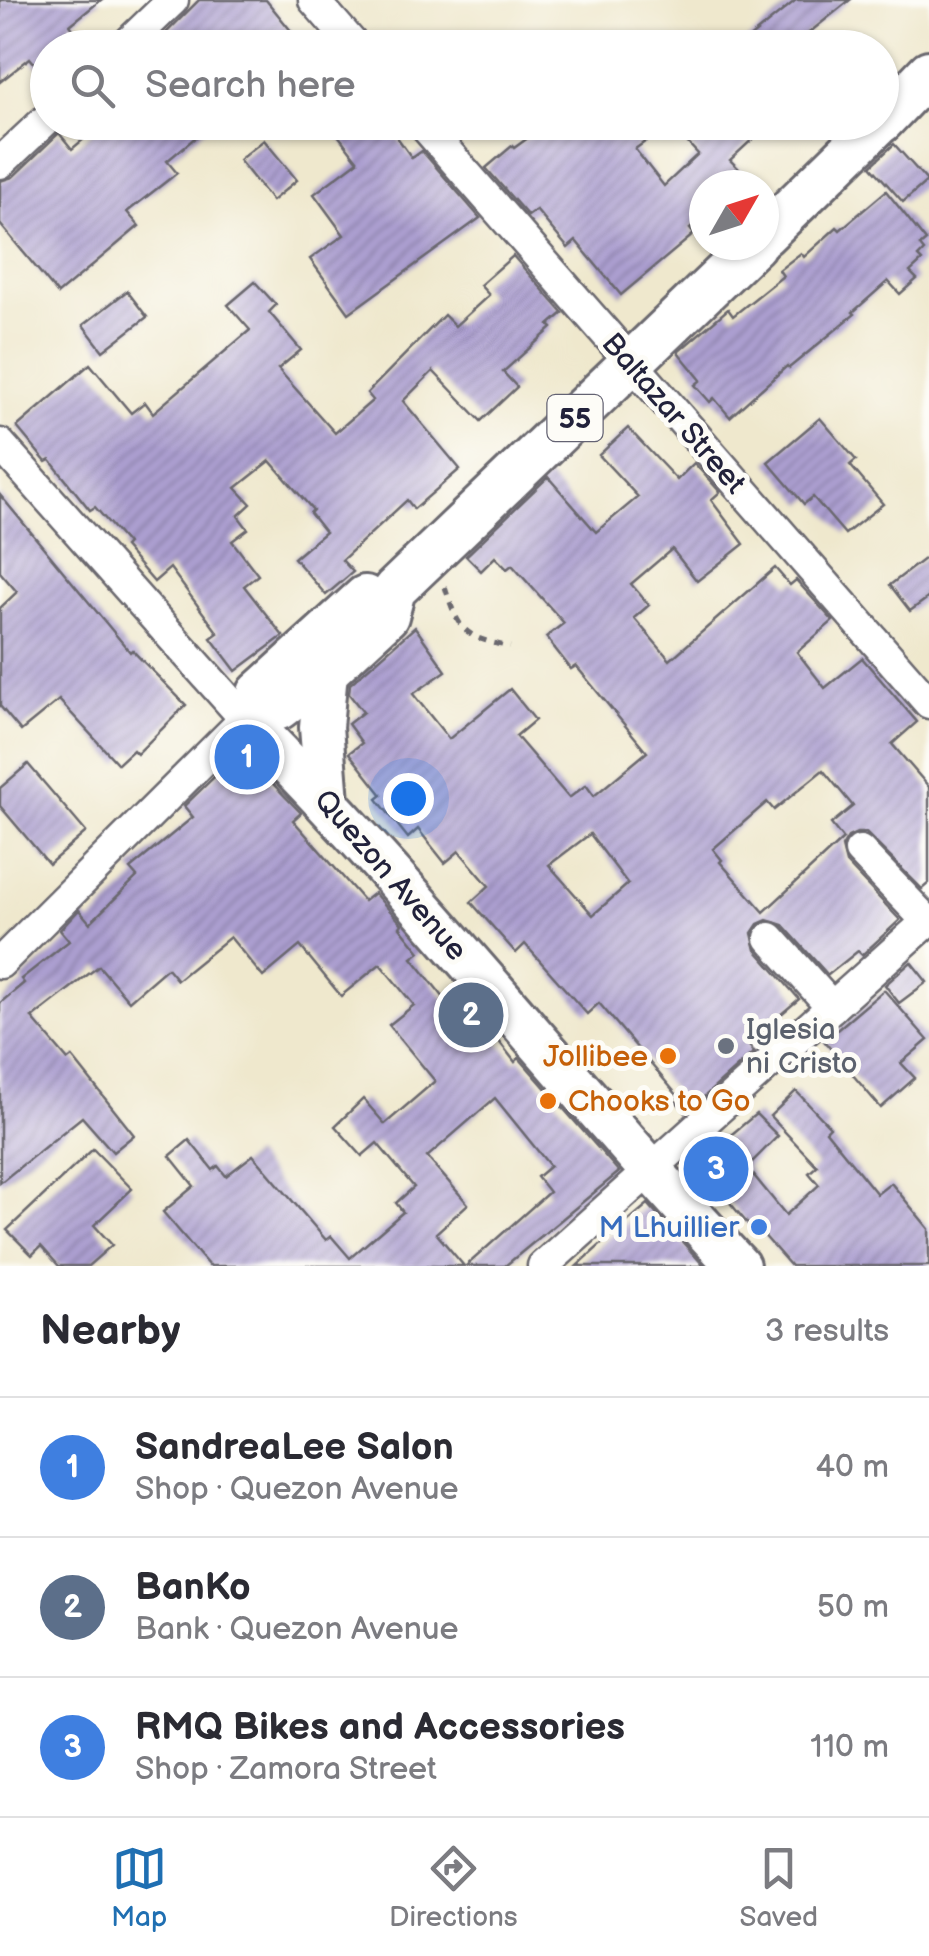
<!DOCTYPE html>
<html lang="en">
<head>
<meta charset="utf-8">
<style>
	:root { --surface:#fff; --page:#f7f7f7; --text:#2b2b33; --muted:#7c7c81; --line:#e1e1e2; --accent:#1f6fb2 }
	body { margin:0; font-family:"Balsamiq Sans",sans-serif; background:var(--page); color:var(--text) }
	.compass { position:absolute; left:689px; top:170px; width:90px; height:90px; border-radius:50%; background:var(--surface); box-shadow:0 2px 8px #0004; rotate:51deg }
	.you { position:absolute; left:408px; top:798px; width:35px; height:35px; margin:-25px; border:8px solid #fff; border-radius:50%; background:#1a73e8; box-shadow:0 0 0 15px #1a73e833 }
	.badge { display:grid; place-items:center; width:65px; height:65px; border-radius:50%; background:var(--accent); color:#fff; font-size:32px; font-weight:700 }
	.pin { position:absolute; translate:-50% -50%; border:5px solid #fff; box-shadow:0 2px 10px #0006 }
	.list { margin:0; padding:0; list-style:none }
	h2 { display:flex; justify-content:space-between; align-items:center; height:130px; margin:0; padding:0 40px; font-size:42px }
	h2 small { font-size:32px; font-weight:400; color:var(--muted) }
	.list li { display:grid; grid-template-columns:65px 1fr auto; gap:30px; align-items:center; box-sizing:border-box; height:140px; padding:0 40px; border-top:2px solid var(--line) }
	.list b { display:block; font-size:38px; white-space:nowrap }
	.list p { margin:0; font-size:32px; white-space:nowrap; color:var(--muted) }
	.list em { font-size:32px; font-style:normal; color:var(--muted) }
	.icon { flex:none; width:55px; height:55px; fill:none; stroke:currentColor; stroke-width:2; stroke-linecap:round; stroke-linejoin:round }
	.map { position:relative; flex:none; width:929px; height:1266px; overflow:hidden }
	.search { position:absolute; background:var(--surface); box-shadow:0 2px 8px #0004; left:30px; right:30px; top:30px; height:110px; display:flex; align-items:center; gap:25px; box-sizing:border-box; padding:0 35px; border-radius:55px; color:var(--muted); font-size:38px }
	.sheet { height:550px; background:var(--surface) }
	nav { display:flex; justify-content:space-around; align-items:center; box-sizing:border-box; height:140px; border-top:2px solid var(--line); background:var(--surface); font-size:28px; color:var(--muted) }
	nav a { display:grid; justify-items:center; gap:5px }
	nav .on { color:var(--accent) }
	.map>svg:first-child { display:block }
</style>
</head>
<body>
<div class="map">
<svg width="929" height="1266" viewBox="0 0 929 1266">
	<defs>
		<pattern id="building-hatch" width="6" height="6" patternUnits="userSpaceOnUse" patternTransform="scale(2.5)"><rect width="6" height="6" fill="#ac9fd0"/><path d="M-1 1l2-2M0 6l6-6M5 7l2-2" fill="none" stroke="#8c81aa"/></pattern>
	</defs>
	<rect width="100%" height="100%" fill="#fdfcf7"/>
	<filter id="ink" filterUnits="userSpaceOnUse"><feTurbulence type="fractalNoise" baseFrequency=".01" numOctaves="2"/><feDisplacementMap in="SourceGraphic" scale="20" xChannelSelector="R" yChannelSelector="G"/><feConvolveMatrix kernelMatrix="1 2 1 2 8 2 1 2 1" color-interpolation-filters="sRGB"/></filter>
	<filter id="wash" filterUnits="userSpaceOnUse"><feTurbulence type="fractalNoise" baseFrequency=".0048" numOctaves="4" result="noise"/><feDisplacementMap in="SourceGraphic" scale="40" xChannelSelector="R" yChannelSelector="G"/><feGaussianBlur stdDeviation="2.25" result="paint"/><feColorMatrix in="noise" values="0 0 0 0 0 0 0 0 0 0 0 0 0 0 0 0 0 1.4 0 .05"/><feComposite in="paint" operator="in"/></filter>
	<g filter="url(#wash)">
		<rect width="100%" height="100%" fill="#efe8cd"/>
		<g id="blocks">
			<g fill="url(#building-hatch)" fill-rule="evenodd">
				<path d="M0 0H101L70 25 88 48H48V80L30 58 0 82Z"/>
				<path d="M199 0H266L305 48H151Z"/>
				<path d="M796 0H850L805 36 815 48H737Z"/>
				<path d="M104 122H214L167 161 177 173 127 212 139 226 58 294 0 224V181L13 177 59 133 72 149Z"/>
				<path d="M328 122H386L412 158 422 151 480 218 349 313 310 259 344 235 314 194 358 161Z"/>
				<path d="M560 122H594L602 132 613 122H771L730 160 744 174 733 185H704V217L690 229 694 234 621 295 576 241 568 248 536 210 528 216 486 168 512 146 514 148 543 127 547 133ZM670 124 698 154 664 186 635 149Z"/>
				<path d="M264 140 297 180 272 201 239 160Z"/>
				<path d="M894 144 927 181 903 202 871 166Z"/>
				<path d="M886 191 926 241 920 246 924 251 918 257 922 261 910 272 917 279 900 294 888 281 853 312 855 314 789 368 787 366 730 417 714 398 710 402 695 385 701 380 678 352 728 309 733 316 783 276 779 270 801 253 804 257 837 227 840 230Z"/>
				<path d="M513 256 563 313 549 325 552 328 503 372 517 387 481 421 433 371 403 401 460 469 414 509 407 500 342 560 353 572 326 595 294 558 325 532 310 513 313 510 270 461 236 488 251 504 238 516 248 529 232 541 258 575 244 586 283 636 236 671 211 638 218 633 170 568 154 582 124 547 127 544 95 507 90 510 50 460 46 462 17 427 90 364 131 413 145 402 153 413 250 330 228 305 255 282 276 305 269 312 301 350 278 369 335 433 373 400 367 393 444 315 455 326 489 295 480 285Z"/>
				<path d="M127 291 147 317 103 351 83 325Z"/>
				<path d="M820 418 856 460 850 465 883 504 845 534 813 497 804 504 768 462Z"/>
				<path d="M628 428 677 480 694 463 720 492 711 500 744 544 697 581 672 549 631 584 649 605 634 618 670 660 775 568 790 585 796 580 833 621 797 652 825 688 862 658 917 722 892 744 929 787V883L922 889 866 833H857L848 837 842 847 846 863 900 920 862 955 858 951 828 975 783 925 767 920 758 924 752 933 756 950 799 999 747 1043 754 1052 686 1113 674 1099 678 1096 599 1003 587 1014 525 944 516 953 471 902 489 886 459 851 445 863 418 829 408 838 377 799 382 795 349 753 362 743 348 724 363 712 349 694 350 684 415 627 446 671 413 694 449 739 510 689 535 720 516 736 569 798 586 785 594 796 647 752 576 666 571 669 546 637 564 623 512 565 507 569 495 557 481 571 466 556 548 477 596 532 638 497 599 455ZM823 770 853 806 831 824 843 839 764 912 720 862 722 860 713 849 767 802 774 810ZM590 834 628 884 593 915 549 865Z"/>
				<path d="M0 495 130 652 132 650 186 705 137 754 133 750 118 764 59 700 21 731 0 706V608L17 592 0 572Z"/>
				<path d="M929 555V597L910 611 890 585Z"/>
				<path d="M241 751 301 813 293 820 364 901 374 893 402 924 400 927 420 952 412 958 457 1014 470 1004 515 1062 519 1058 619 1172 505 1266H466L549 1192 537 1177 550 1166 495 1098 427 1157 468 1204 436 1233 464 1266H209L163 1212 194 1186 170 1156 189 1140 213 1170 218 1166 226 1176 253 1155 326 1240 331 1236 350 1258 403 1212 396 1203 414 1187 377 1143 362 1156 335 1126 363 1099 385 1124 435 1081 389 1025 414 1005 380 964 341 996 300 946 263 977 230 937 177 980 167 968 129 1001 99 966 32 1018 68 1060 72 1057 134 1135 113 1152 82 1117 0 1183V1003L24 983 21 979 69 941 60 930 79 910 90 923 137 877 130 869 193 817 184 806Z"/>
				<path d="M28 764 86 832 49 864 0 806V788Z"/>
				<path d="M911 962 927 982 899 1003 885 985Z"/>
				<path d="M884 990 928 1040 901 1063 915 1078 881 1108 824 1041Z"/>
				<path d="M796 1091 830 1127 826 1131 877 1194 891 1183 929 1229V1266H791L761 1232 757 1235 721 1192 718 1195 691 1168 756 1114 778 1136 747 1167 786 1215 819 1185 809 1173 817 1166 770 1116Z"/>
				<path d="M93 1149 132 1189 94 1225 112 1245 88 1266H59L41 1246 32 1255 7 1230Z"/>
				<path d="M648 1204 704 1266H577L607 1239Z"/>
			</g>
		</g>
	</g>
	<g filter="url(#ink)">
		<use href="#blocks" fill-opacity="0" stroke="#6a676e" stroke-width="2.5"/>
		<g fill="none" stroke-linecap="round" stroke-linejoin="round">
			<defs>
				<g id="minor">
					<path d="M314 0 356 48"/>
					<path d="M123 48 173 0"/>
					<path d="M421 122 929 703"/>
					<path d="M0 163 48 118"/>
					<path d="M0 444 245 719 0 963"/>
					<path d="M860 851 927 921"/>
					<path d="M770 938 832 1007"/>
					<path d="M543 1266 929 920"/>
				</g>
				<g id="highway">
					<path d="M882 121 929 72"/>
					<path d="M764 235 880 122"/>
					<path d="M326 672 321 727 327 801"/>
					<path d="M259 693 365 597"/>
					<path d="M245 719C419 893 570 1087 738 1266"/>
					<path d="M245 719 279 708 326 672 387 616 394 590 754 245"/>
				</g>
			</defs>
			<use href="#minor" stroke="#6a676e" stroke-width="35"/>
			<use href="#highway" stroke="#6a676e" stroke-width="48"/>
			<path stroke="#6a676e" stroke-width="5" stroke-dasharray="8 8" stroke-linecap="butt" d="M445 587C459 632 465 637 510 647"/>
			<use href="#minor" stroke="#fff" stroke-width="30"/>
			<use href="#highway" stroke="#fff" stroke-width="42"/>
		</g>
	</g>
	<circle fill="#6b7280" stroke="#fdfcf7" stroke-width="4" cx="726" cy="1046" r="10"/>
	<g fill="#e8710a" stroke="#fdfcf7" stroke-width="4">
		<circle cx="668" cy="1056" r="10"/>
		<circle cx="548" cy="1101" r="10"/>
	</g>
	<circle fill="#3f7fe0" stroke="#fdfcf7" stroke-width="4" cx="759" cy="1227" r="10"/>
	<g text-anchor="middle" stroke-width="10" stroke-linejoin="round" paint-order="stroke">
		<rect fill="#fdfcf7" stroke="#646373" stroke-width="2.5" x="547.5" y="395" width="55" height="46" rx="8"/>
		<g font-size="28" font-weight="bold" fill="#22223b">
			<text x="575" y="428">55</text>
		</g>
		<g font-size="30" fill="#22223b" stroke="#fdfcf7">
			<text transform="translate(674 413) rotate(49)" y="10">Baltazar Street</text>
			<text transform="translate(391 875) rotate(49)" y="10">Quezon Avenue</text>
		</g>
		<g font-size="30" fill="#5b616d" stroke="#fdfcf7" text-anchor="start">
			<text x="746" y="1039">Iglesia<tspan x="746" dy="34">ni Cristo</tspan></text>
		</g>
		<g font-size="30" fill="#c56008" stroke="#fdfcf7" text-anchor="end">
			<text x="648" y="1066">Jollibee</text>
			<text x="568" y="1111" text-anchor="start">Chooks to Go</text>
		</g>
		<g font-size="30" fill="#366cbe" stroke="#fdfcf7" text-anchor="end">
			<text x="739" y="1237">M Lhuillier</text>
		</g>
	</g>
</svg>
<svg class="compass" viewBox="-18 -18 36 36"><path d="M0-13l5 13h-10z" fill="#e53935"/><path d="M0 13l5-13h-10z" fill="#7c7c81"/></svg>
<div class="you"></div>
<div class="pin badge" style="left:247px;top:757px;background:#3f7fe0">1</div>
<div class="pin badge" style="left:471px;top:1015px;background:#5c6f8a">2</div>
<div class="pin badge" style="left:716px;top:1169px;background:#3f7fe0">3</div>
<div class="search"><svg class="icon" aria-label="search" viewBox="0 0 24 24"><circle cx="10" cy="10" r="6"/><path d="M15 15l6 6"/></svg>Search here</div>
</div>
<section class="sheet">
<h2>Nearby<small>3 results</small></h2>
<ul class="list">
<li><span class="badge" style="background:#3f7fe0">1</span><div><b>SandreaLee Salon</b><p>Shop · Quezon Avenue</p></div><em>40 m</em></li>
<li><span class="badge" style="background:#5c6f8a">2</span><div><b>BanKo</b><p>Bank · Quezon Avenue</p></div><em>50 m</em></li>
<li><span class="badge" style="background:#3f7fe0">3</span><div><b>RMQ Bikes and Accessories</b><p>Shop · Zamora Street</p></div><em>110 m</em></li>
</ul>
</section>
<nav>
<a class="on"><svg class="icon" aria-label="map" viewBox="0 0 24 24"><path d="M3 6l6-2 6 2 6-2v14l-6 2-6-2-6 2zM9 4v14M15 6v14"/></svg>Map</a>
<a><svg class="icon" aria-label="directions" viewBox="0 0 24 24"><path d="M12 3l9 9-9 9-9-9zM9 14v-3h6M13 9l2 2-2 2"/></svg>Directions</a>
<a><svg class="icon" aria-label="saved" viewBox="0 0 24 24"><path d="M7 4h10v16l-5-4-5 4z"/></svg>Saved</a>
</nav>
</body>
</html>
